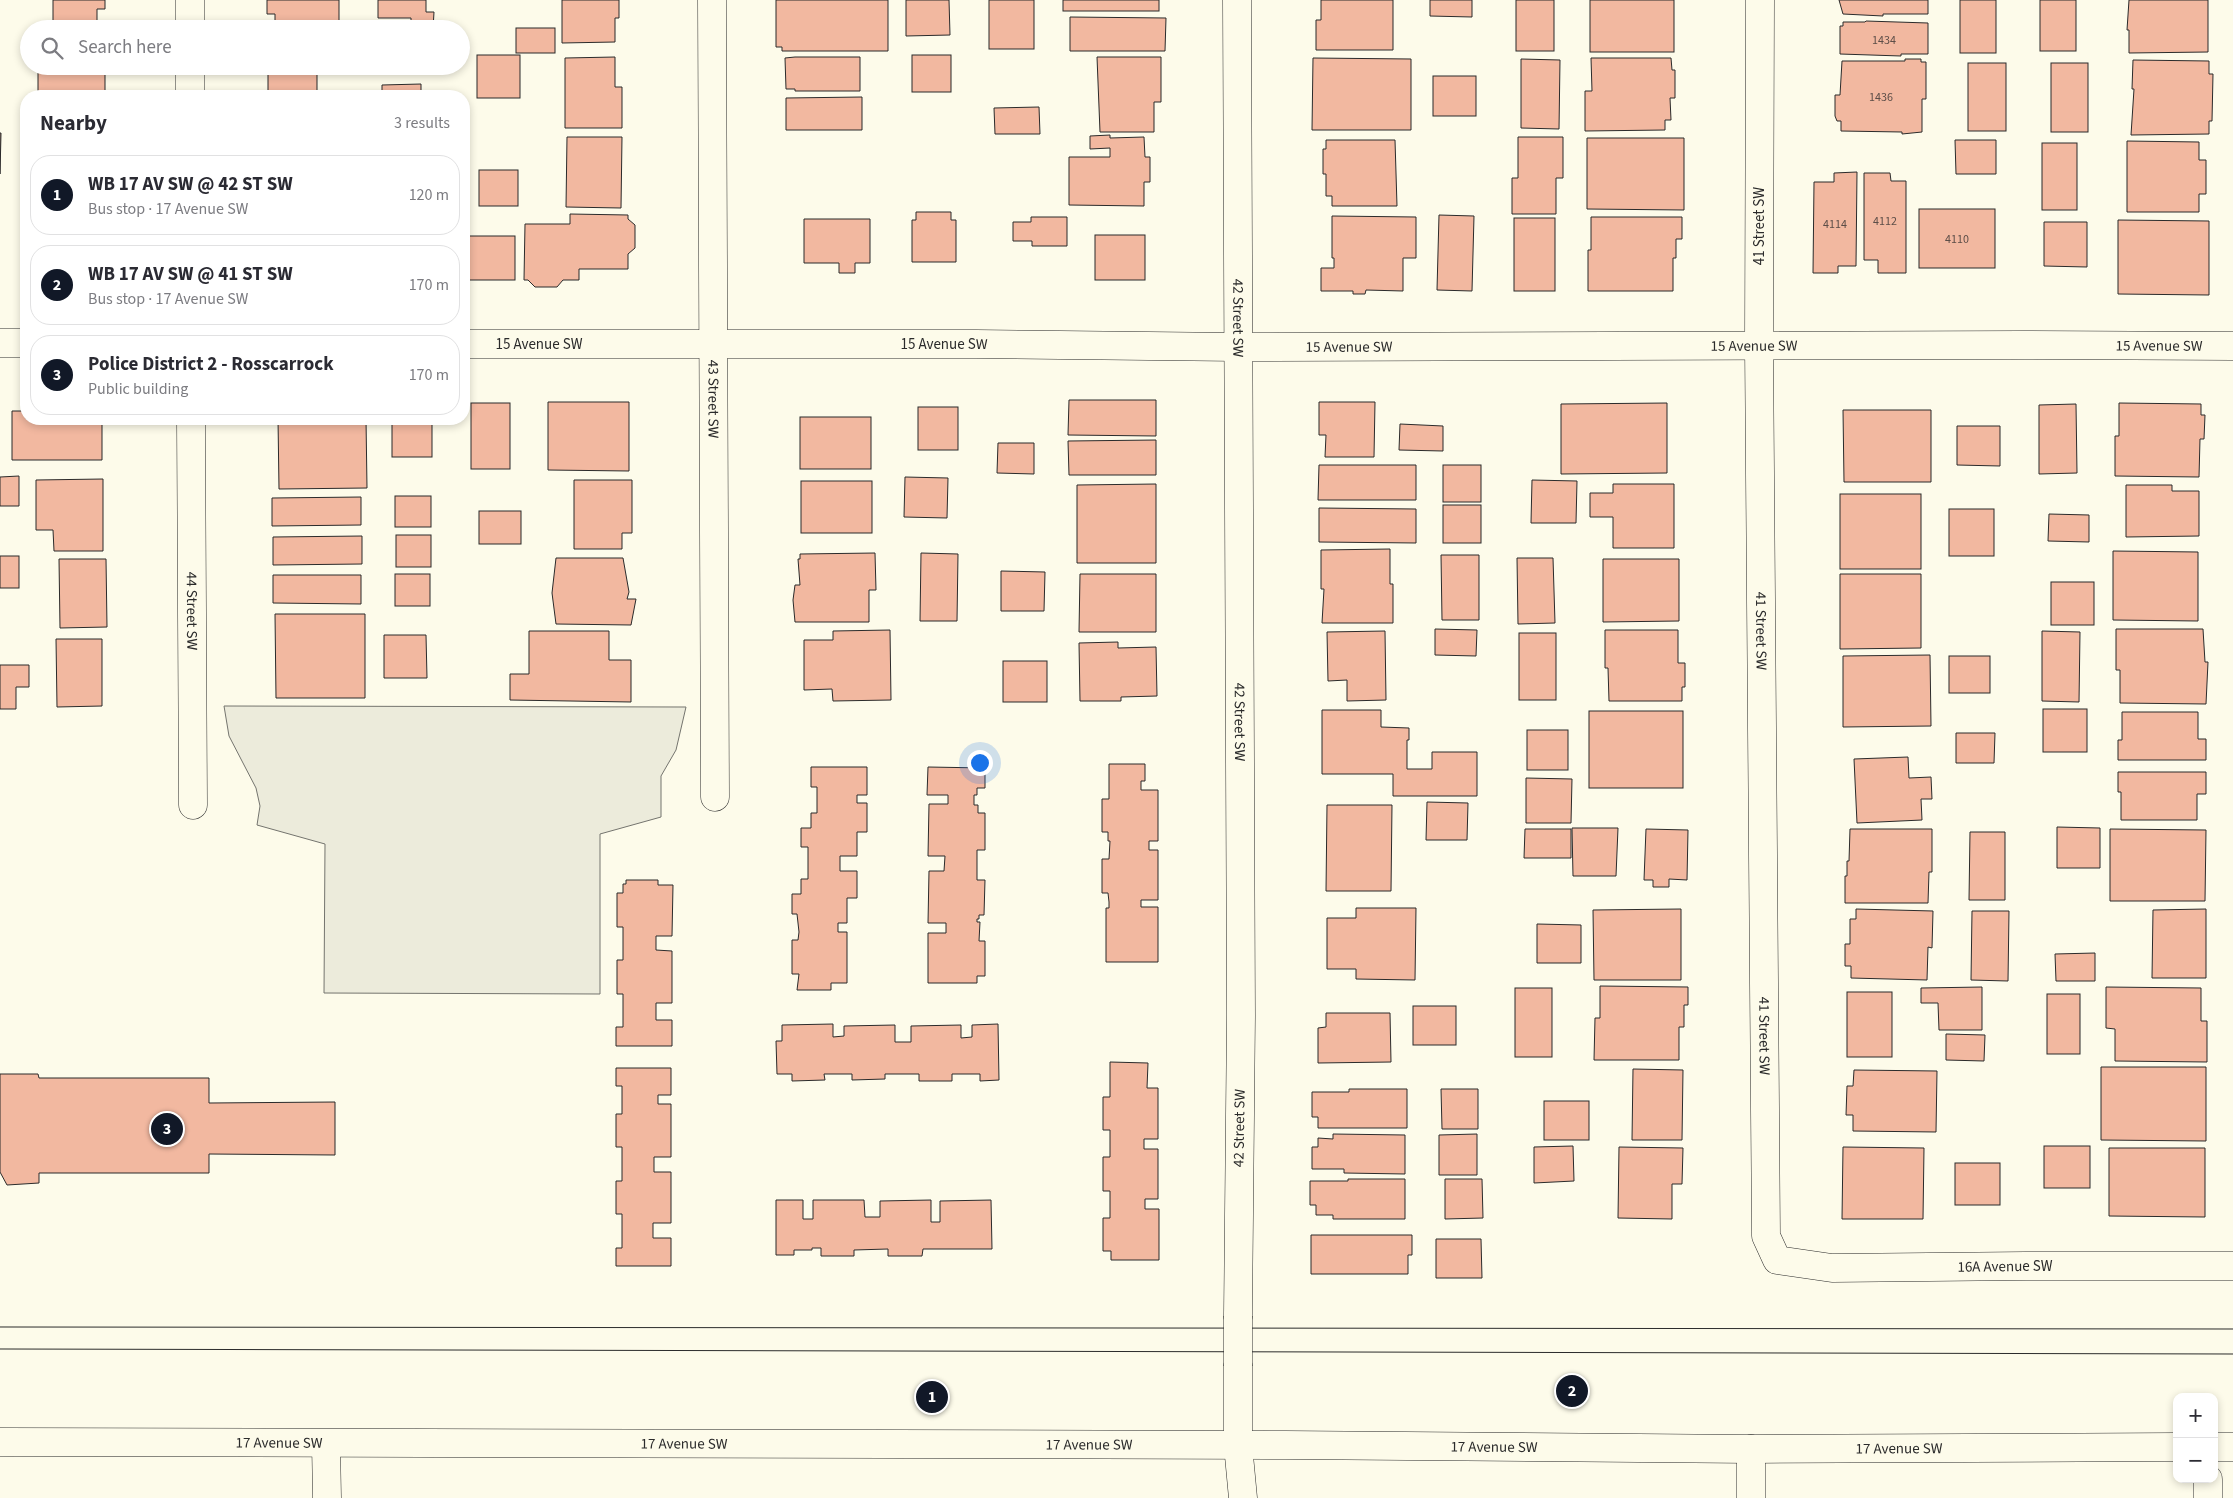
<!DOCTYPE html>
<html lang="en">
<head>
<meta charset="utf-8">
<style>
	:root { --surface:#fff; --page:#f2f2f3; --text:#2b2b33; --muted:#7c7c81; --line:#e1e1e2; --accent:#111827 }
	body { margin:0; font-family:"Source Sans 3",sans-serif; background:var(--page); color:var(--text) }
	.controls { position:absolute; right:15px; bottom:15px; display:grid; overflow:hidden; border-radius:10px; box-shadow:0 2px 8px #0003 }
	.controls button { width:45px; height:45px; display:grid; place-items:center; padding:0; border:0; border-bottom:1px solid var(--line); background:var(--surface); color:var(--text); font:25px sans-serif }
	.you { position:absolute; left:979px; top:762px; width:18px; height:18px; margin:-12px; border:4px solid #fff; border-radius:50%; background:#1a73e8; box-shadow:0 0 0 8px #1a73e833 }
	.badge { display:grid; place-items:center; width:32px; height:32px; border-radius:50%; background:var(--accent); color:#fff; font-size:16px; font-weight:700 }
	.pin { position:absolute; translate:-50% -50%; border:2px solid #fff; box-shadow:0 1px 5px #0006 }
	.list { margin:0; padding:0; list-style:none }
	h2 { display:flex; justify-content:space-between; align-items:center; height:65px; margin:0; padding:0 20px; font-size:21px }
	h2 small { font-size:16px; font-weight:400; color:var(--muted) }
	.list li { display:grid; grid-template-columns:32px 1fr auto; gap:15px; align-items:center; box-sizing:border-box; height:80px; margin:0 10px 10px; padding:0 10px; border:1px solid var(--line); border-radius:20px }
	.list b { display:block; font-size:19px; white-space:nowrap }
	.list p { margin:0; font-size:16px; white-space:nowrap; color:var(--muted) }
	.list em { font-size:16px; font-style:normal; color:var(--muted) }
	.icon { flex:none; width:28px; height:28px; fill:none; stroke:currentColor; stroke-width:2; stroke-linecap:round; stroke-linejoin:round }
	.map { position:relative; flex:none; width:2233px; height:1498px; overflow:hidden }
	.search { position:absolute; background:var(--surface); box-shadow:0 2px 8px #0003; left:20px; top:20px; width:450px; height:55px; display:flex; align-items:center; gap:12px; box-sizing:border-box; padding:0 18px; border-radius:28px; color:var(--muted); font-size:19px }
	.panel { position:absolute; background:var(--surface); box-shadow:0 2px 8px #0003; left:20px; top:90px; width:450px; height:335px; border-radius:20px }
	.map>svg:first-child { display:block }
</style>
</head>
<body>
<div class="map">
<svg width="2233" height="1498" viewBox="0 0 2233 1498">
	<rect width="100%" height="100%" fill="#fdfbea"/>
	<path fill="#ecebdb" stroke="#74746e" d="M224 706 686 707 676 750 661 776V817L600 834V994L324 993 325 844 257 825 260 806 256 788 229 736Z"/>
	<g fill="#f2b8a0" stroke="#2b2b2b">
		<path d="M53 0H105V9H97V29H53Z"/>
		<path d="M267 0H339V29H275V14H267Z"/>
		<path d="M378 0H426V12H434L433 29H411V18H378Z"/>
		<path d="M562 0H619V18H615V42L562 43Z"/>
		<path d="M776 0H888V51H782V47H776Z"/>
		<path d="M906 0H949L950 35 906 36Z"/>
		<rect x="989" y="0" width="45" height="49"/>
		<rect x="1063" y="0" width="96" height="11"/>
		<path d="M1321 0H1393V50H1316V20H1321Z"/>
		<path d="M1430 0H1472V17L1430 16Z"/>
		<rect x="1516" y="0" width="38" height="51"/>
		<rect x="1590" y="0" width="84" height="52"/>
		<path d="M1839 0H1928V14H1883V16L1843 14Z"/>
		<rect x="1960" y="0" width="36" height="53"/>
		<rect x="2040" y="0" width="36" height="51"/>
		<path d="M2129 0H2208V52L2129 53V30H2127Z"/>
		<path d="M1070 17 1166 18 1165 51H1070Z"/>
		<path d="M1866 21 1928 23V54H1901V56L1840 54V26H1843V22H1865Z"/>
		<rect x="516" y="28" width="39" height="25"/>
		<rect x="477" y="55" width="43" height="43"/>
		<rect x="912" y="55" width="39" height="37"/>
		<path d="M615 57V87H622V128H565V58Z"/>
		<path d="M795 57H860V91H795V89H786L785 58Z"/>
		<path d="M1097 57H1161V102H1154V132H1100Z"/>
		<path d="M1313 58 1411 59V130H1312Z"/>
		<path d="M1591 58H1671L1672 70H1675V98H1670L1671 120H1665V130L1585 131V91H1592Z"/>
		<path d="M1521 59 1560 60 1559 129 1521 128Z"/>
		<path d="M1905 59H1921V62H1926V99H1922V132L1902 134V132L1841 131V121H1837L1835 116V95H1840L1842 61H1905Z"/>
		<path d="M2133 60 2209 61V74H2213L2212 121H2209V134L2131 135 2134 89H2132Z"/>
		<rect x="1968" y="63" width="38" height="68"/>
		<rect x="2051" y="63" width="37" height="69"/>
		<path d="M57 66H105V96H38V71H57Z"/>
		<rect x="268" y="66" width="49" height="30"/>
		<rect x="1433" y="76" width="43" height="40"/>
		<path d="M421 84V96H382V85Z"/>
		<path d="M862 97V130H786V98Z"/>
		<path d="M1039 107 1040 134H995L994 108Z"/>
		<path d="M0 133H1L0 174Z"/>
		<path d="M1110 135V138L1144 137 1145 157H1150V182H1144V206L1069 205V157H1110V148L1090 149V136Z"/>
		<path d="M567 137H622L621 208 566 207Z"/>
		<path d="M1518 137H1563V178H1556V214H1512V178H1518Z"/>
		<path d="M1587 138H1684V210L1587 209Z"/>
		<path d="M1326 140H1395L1397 206H1332V196H1326V174H1323V149H1326Z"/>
		<path d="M1955 140H1996V174H1956Z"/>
		<path d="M2127 141 2199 142V160H2206V194H2199V212H2127Z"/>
		<rect x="2042" y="143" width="35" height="67"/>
		<rect x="479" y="170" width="39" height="36"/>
		<path d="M1857 172 1856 266H1838V273H1813L1814 182H1834V173Z"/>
		<path d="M1864 173H1890L1891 181H1906V273H1878V260H1864Z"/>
		<rect x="1919" y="209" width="76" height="59"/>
		<path d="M916 212H951V220H956V262H912V220H916Z"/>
		<path d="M570 214 628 215V219L635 225V248L628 254V269H579V280H563L557 287H535L528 280H524L525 224H570Z"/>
		<rect x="24" y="215" width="2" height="60"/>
		<path d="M1439 215 1474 216 1472 291 1437 290Z"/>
		<path d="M1332 216 1416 217V258H1403V291L1366 290 1365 294H1353V291H1321V268H1334V258H1332Z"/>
		<path d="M1031 217H1067V246H1032V241H1013V222H1031Z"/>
		<path d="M1591 217H1682V239H1676V258H1673V291H1588V250H1591Z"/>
		<rect x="1514" y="218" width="41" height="73"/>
		<path d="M804 219H870V263H855V273H839V263H804Z"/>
		<path d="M2118 220 2209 221V295L2118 294Z"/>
		<path d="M2044 222H2087V267L2044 266Z"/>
		<rect x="1095" y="235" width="50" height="45"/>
		<rect x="469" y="236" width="46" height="44"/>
		<path d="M1069 400H1156V436L1068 435Z"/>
		<path d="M548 402H629V471L548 470Z"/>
		<path d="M1319 402H1375L1374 457H1325L1326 435H1319Z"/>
		<rect x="471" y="403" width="39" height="66"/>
		<path d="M1667 403V473L1561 474V404Z"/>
		<path d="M2119 403 2201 404V415H2205L2204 439H2200L2199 477 2115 476V436H2119Z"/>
		<path d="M2076 404 2077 473 2039 474V405Z"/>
		<rect x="918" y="407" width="40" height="43"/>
		<path d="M1843 410H1931V482H1844Z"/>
		<path d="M12 411H26V419H102V460H12Z"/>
		<rect x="800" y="417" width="71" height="52"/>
		<path d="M278 419H366L367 488 279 489Z"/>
		<rect x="392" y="419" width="40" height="38"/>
		<path d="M1400 424 1443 426V451L1399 450Z"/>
		<path d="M1957 426H2000V466L1957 465Z"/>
		<path d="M1156 440V475H1069L1068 441Z"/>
		<path d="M998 443H1034V474L997 473Z"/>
		<path d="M1319 465H1416V500H1318Z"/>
		<rect x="1443" y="465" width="38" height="37"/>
		<path d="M19 476V506H0V477Z"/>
		<path d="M905 477 948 478 947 518 904 517Z"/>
		<path d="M103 479V551H54L53 530H36V480Z"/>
		<path d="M574 480H632V533H622V549H574Z"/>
		<path d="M1532 480 1577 481 1576 523H1531Z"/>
		<rect x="801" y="481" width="71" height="52"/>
		<path d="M1156 484V563H1077V485Z"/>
		<path d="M1613 484H1674V548H1613V517H1590V493H1613Z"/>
		<path d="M2126 485H2172V491H2199V536L2126 537Z"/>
		<rect x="1840" y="494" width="81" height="75"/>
		<rect x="395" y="496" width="36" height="31"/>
		<path d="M361 497V525L272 526V498Z"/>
		<rect x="1443" y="505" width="38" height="38"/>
		<path d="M1319 508 1416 509V543L1319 542Z"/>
		<rect x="1949" y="509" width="45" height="47"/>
		<rect x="479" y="511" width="42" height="33"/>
		<path d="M2049 514 2089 515V542L2048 541Z"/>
		<rect x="396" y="535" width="35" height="32"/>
		<path d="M362 536V564L273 565V537Z"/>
		<path d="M1390 549V584H1393V623H1322L1324 589H1321V550Z"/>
		<path d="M2113 551 2198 552V621L2113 620Z"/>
		<path d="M875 553 876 590H869V622H795L793 600 795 585H800L798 559H800V554Z"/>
		<path d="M921 553 958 554 957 621H920Z"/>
		<path d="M1441 555H1479V620H1442Z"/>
		<rect x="0" y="556" width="19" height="32"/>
		<path d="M556 558H623L629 592 627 599H636L631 625 556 624 552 593Z"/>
		<path d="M1517 558H1553L1555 623 1518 624Z"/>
		<path d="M59 559H106L107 627 60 628Z"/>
		<path d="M1603 559H1679V621L1603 622Z"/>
		<path d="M1001 571 1045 572 1044 611H1001Z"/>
		<rect x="395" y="574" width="35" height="32"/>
		<path d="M1080 574H1156V632H1079Z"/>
		<path d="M1840 574H1921V648L1840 649Z"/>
		<path d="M273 575H361V604L273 603Z"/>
		<rect x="2051" y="582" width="43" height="43"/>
		<path d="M275 614H365V698H276Z"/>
		<path d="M1435 629 1477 630 1476 656 1435 655Z"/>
		<path d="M2116 629H2203L2205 662H2208L2206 704 2120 703V670H2116Z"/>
		<path d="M890 630 891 700 833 701 832 689 804 690V640H833V631Z"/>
		<path d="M1605 630H1678V663H1685V687H1682V701H1609L1608 668H1605Z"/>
		<path d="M529 631H609V660H631V702L510 700V674H529Z"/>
		<path d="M1385 631 1386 700 1347 701V680L1328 681 1327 632Z"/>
		<path d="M2042 631 2080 632 2079 702 2042 701Z"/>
		<rect x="1519" y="633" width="37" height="67"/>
		<path d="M384 635H426L427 678H384Z"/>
		<path d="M56 639H102V706L57 707Z"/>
		<path d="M1118 642V648L1156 647 1157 696 1121 697V701H1080L1079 643Z"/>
		<path d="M1930 655 1931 726 1843 727V656Z"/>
		<rect x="1949" y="656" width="41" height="37"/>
		<rect x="1003" y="661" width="44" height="41"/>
		<path d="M0 665H29V687H16V709H0Z"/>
		<rect x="2043" y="709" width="44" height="43"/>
		<path d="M1322 710H1381V727L1409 728V740H1407V769H1432V752H1477V796H1393V774H1322Z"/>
		<rect x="1589" y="711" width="94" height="77"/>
		<path d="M2122 712H2198V739H2206V760H2118V740H2122Z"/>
		<rect x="1527" y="730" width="41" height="40"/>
		<path d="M1956 733H1995L1994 763H1956Z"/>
		<path d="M1908 757 1909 778 1931 777 1932 799H1921L1922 820 1857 823 1854 759Z"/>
		<path d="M1109 764H1145V781H1141V790H1158V841H1149V850H1158V900H1141V907H1158V962H1106V908H1109V902L1108 893H1102V859H1109L1110 841H1108V832H1102V799H1109Z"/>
		<path d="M811 767H867V795H857V803H867V832H857V856H840V871H857V898H847V923H838V932H847V983H831V990H797L799 974H792V940H798L799 932 797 914H792V894H801V879H808V847H801V828H811V813H817V787H811Z"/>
		<path d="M928 767 985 768V788H977V795H974V805H978V813H985V850H977V880H985L984 915H979V919H977V922H980L979 941H985V976H977V983H928V933H946V923H928L929 871H944L945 856H928L929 804H948V795H927Z"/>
		<path d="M2118 772H2206V794H2197V820H2121V792H2118Z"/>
		<path d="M1526 778 1572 779 1571 823H1526Z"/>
		<path d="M1427 802 1468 803 1467 840H1426Z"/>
		<path d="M1327 805H1392L1391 891H1326Z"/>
		<path d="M2057 827 2100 828V868H2057Z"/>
		<path d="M1572 828H1618L1616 876H1573Z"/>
		<path d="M1525 829H1571V858H1524Z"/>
		<path d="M1646 829 1688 830 1687 880 1669 879V887H1653V880H1644Z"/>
		<path d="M1850 829H1932V872H1929L1928 903H1845V876H1847V861H1849Z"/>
		<path d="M2110 829 2206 830 2205 901H2110Z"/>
		<path d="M1970 832H2005V900H1969Z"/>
		<path d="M626 880H658V885H673L672 936H656V950L672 951V1003H656V1020H672V1046H616V1027H623V994H617V960H623V927H617V893H623V884H626Z"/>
		<path d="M1356 908H1416L1415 980 1356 979V969H1327V918H1356Z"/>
		<path d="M1681 909V980H1594L1593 910Z"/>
		<path d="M1856 909 1933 911 1932 948 1928 947 1927 980 1851 978V966H1845V944H1850V919H1856Z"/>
		<path d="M2206 909V978H2152L2153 910Z"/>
		<path d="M1972 911H2009L2008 981 1971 980Z"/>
		<path d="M1537 924 1581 925V963H1537Z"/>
		<path d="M2095 953V981H2056L2055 954Z"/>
		<path d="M1600 986 1688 987V1005H1684V1027H1679V1060H1594L1595 1018H1600Z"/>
		<path d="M1982 987V1030H1939L1938 1003H1921V988Z"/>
		<path d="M2106 987 2201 988V1021H2207V1062L2115 1061V1029L2106 1028Z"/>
		<rect x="1515" y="988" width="37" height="69"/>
		<rect x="1847" y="992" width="45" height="65"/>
		<rect x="2047" y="994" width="33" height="60"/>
		<rect x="1413" y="1006" width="43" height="39"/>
		<path d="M1326 1013H1390L1391 1062 1318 1063V1028L1326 1027Z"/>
		<path d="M833 1024V1037L844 1036V1026L895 1025V1042H911V1026L961 1025V1038L972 1037V1025L998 1024 999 1080 980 1081V1074H952V1081H919V1074H885V1079L852 1080V1074H824L825 1080 792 1081V1074H777L776 1041H782V1025Z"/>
		<path d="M1946 1034 1985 1035 1984 1061 1946 1060Z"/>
		<path d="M1110 1062 1148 1063 1147 1088H1158V1139H1144V1149H1158V1199H1145V1209H1159V1260H1111V1251H1103V1218H1110V1191H1103V1157H1110V1130H1103V1097H1110Z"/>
		<path d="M2101 1067H2206V1141L2101 1140Z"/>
		<path d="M616 1068H671V1095H658V1104H671V1157H654V1172H671V1223H653V1238H671V1266H616V1248H622V1214H616V1181H622V1147H616V1114H622V1086H616Z"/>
		<path d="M1633 1069 1683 1070 1682 1140H1632Z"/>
		<path d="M1854 1070 1937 1071 1936 1132 1853 1131V1115H1846L1847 1086H1853Z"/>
		<path d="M0 1074H38L39 1078H209V1103L335 1102V1155L209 1154V1173H39V1183L7 1185 0 1172Z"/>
		<path d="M1349 1089H1407V1128H1318V1117H1312V1092H1349Z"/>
		<path d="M1441 1089H1478V1129H1442Z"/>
		<rect x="1544" y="1101" width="45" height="39"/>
		<path d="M1333 1134 1405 1135V1174L1344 1173V1169H1312V1147H1318V1138L1333 1139Z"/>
		<path d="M1477 1134V1175H1439V1135Z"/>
		<path d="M1573 1146 1574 1181 1534 1183V1147Z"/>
		<rect x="2044" y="1146" width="46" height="42"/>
		<path d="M1619 1147 1683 1148 1682 1184H1672V1219L1618 1218Z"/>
		<path d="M1843 1147 1924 1148 1923 1219H1842Z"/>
		<path d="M2109 1148H2205V1217L2109 1216Z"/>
		<rect x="1955" y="1163" width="45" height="42"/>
		<path d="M1348 1179H1405V1219H1333V1215H1316V1205H1310V1181H1348Z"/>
		<path d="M1445 1179H1482L1483 1218 1445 1219Z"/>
		<path d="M776 1200H803V1219H813V1200H864L865 1217H880V1201L931 1200V1222H940V1201L991 1200 992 1249H923L922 1256H888V1249L854 1250V1256H821V1248H812V1250H794V1255H776Z"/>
		<path d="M1311 1235H1412V1255H1408V1274H1311Z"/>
		<path d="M1436 1239H1481L1482 1278H1436Z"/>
	</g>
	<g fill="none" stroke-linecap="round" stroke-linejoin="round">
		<defs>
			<g id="street">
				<path d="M190 0V29"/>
				<path id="s1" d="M712 0 715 797"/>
				<path id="s2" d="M1237 0 1241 1015 1238 1316"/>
				<path id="s3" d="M1760 0 1759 345 1766 1236 1777 1260 1832 1268 2026 1266H2233"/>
				<path d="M190 66V96"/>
				<path d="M0 343H26"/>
				<path id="s4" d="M464 344H976L1237 347 2024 345 2233 346"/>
				<path id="s5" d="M191 419 193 805"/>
				<path d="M1238 1366V1445L1243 1498"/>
				<path d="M326 1444 327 1498"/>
				<path d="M1751 1449V1498"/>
				<path d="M2208 1479V1498"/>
			</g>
			<g id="secondary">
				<path id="s6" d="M0 1442 1286 1445 1751 1449 2177 1447"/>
				<path d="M2214 1447H2233"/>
			</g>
		</defs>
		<use href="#street" stroke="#2b2b2b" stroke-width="29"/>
		<use href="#secondary" stroke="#2b2b2b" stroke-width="29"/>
		<use href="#street" stroke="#fdfbea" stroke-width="28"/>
		<use href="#secondary" stroke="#fdfbea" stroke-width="28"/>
		<g stroke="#2b2b2b" stroke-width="1">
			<path d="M0 1327 2233 1329"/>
			<path d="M0 1349 2233 1354"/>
		</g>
		<defs>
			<path id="street-bridge" d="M1238 1316V1366"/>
		</defs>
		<use href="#street-bridge" stroke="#2b2b2b" stroke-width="29" stroke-linecap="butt"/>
		<use href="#street-bridge" stroke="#fdfbea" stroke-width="28"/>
	</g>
	<g text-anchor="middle" stroke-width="4" stroke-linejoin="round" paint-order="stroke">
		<g font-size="12" fill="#5d4e48">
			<text x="1884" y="44">1434</text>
			<text x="1881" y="101">1436</text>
			<text x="1885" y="225">4112</text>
			<text x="1835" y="228">4114</text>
			<text x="1957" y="243">4110</text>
		</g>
		<g font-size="15" fill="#2b2b2b" stroke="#fdfbea">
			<text transform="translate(1759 226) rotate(-90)" y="5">41 Street SW</text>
			<text dy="5" stroke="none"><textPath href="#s2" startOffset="318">42 Street SW</textPath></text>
			<text dy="5" stroke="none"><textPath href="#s4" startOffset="75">15 Avenue SW</textPath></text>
			<text dy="5" stroke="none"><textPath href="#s4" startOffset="480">15 Avenue SW</textPath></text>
			<text dy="5" stroke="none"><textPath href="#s4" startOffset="1290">15 Avenue SW</textPath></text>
			<text dy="5" stroke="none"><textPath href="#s4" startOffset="1695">15 Avenue SW</textPath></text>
			<text dy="5" stroke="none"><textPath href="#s4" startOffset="885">15 Avenue SW</textPath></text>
			<text dy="5" stroke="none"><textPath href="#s1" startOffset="399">43 Street SW</textPath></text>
			<text dy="5" stroke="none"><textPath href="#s5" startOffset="192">44 Street SW</textPath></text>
			<text dy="5" stroke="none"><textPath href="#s3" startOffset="631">41 Street SW</textPath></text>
			<text dy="5" stroke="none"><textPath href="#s2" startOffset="722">42 Street SW</textPath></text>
			<text dy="5" stroke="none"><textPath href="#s3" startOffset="1036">41 Street SW</textPath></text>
			<text transform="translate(1239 1128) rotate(-89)" y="5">42 Street SW</text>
			<text dy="5" stroke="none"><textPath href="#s3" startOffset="1491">16A Avenue SW</textPath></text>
			<text dy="5" stroke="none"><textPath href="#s6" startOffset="279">17 Avenue SW</textPath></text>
			<text dy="5" stroke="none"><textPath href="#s6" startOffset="684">17 Avenue SW</textPath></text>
			<text dy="5" stroke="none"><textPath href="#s6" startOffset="1089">17 Avenue SW</textPath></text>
			<text dy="5" stroke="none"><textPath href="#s6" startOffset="1494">17 Avenue SW</textPath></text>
			<text dy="5" stroke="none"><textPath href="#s6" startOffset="1899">17 Avenue SW</textPath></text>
		</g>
	</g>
</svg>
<div class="controls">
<button>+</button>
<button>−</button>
</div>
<div class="you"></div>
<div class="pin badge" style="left:932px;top:1397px">1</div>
<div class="pin badge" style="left:1572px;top:1391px">2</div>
<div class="pin badge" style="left:167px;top:1129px">3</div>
<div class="search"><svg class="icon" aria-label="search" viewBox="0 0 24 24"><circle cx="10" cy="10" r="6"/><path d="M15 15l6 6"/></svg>Search here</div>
<section class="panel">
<h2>Nearby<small>3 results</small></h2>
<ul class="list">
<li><span class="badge">1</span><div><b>WB 17 AV SW @ 42 ST SW</b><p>Bus stop · 17 Avenue SW</p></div><em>120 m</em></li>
<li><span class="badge">2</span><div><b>WB 17 AV SW @ 41 ST SW</b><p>Bus stop · 17 Avenue SW</p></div><em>170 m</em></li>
<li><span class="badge">3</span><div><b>Police District 2 - Rosscarrock</b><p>Public building</p></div><em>170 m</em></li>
</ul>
</section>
</div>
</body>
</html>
